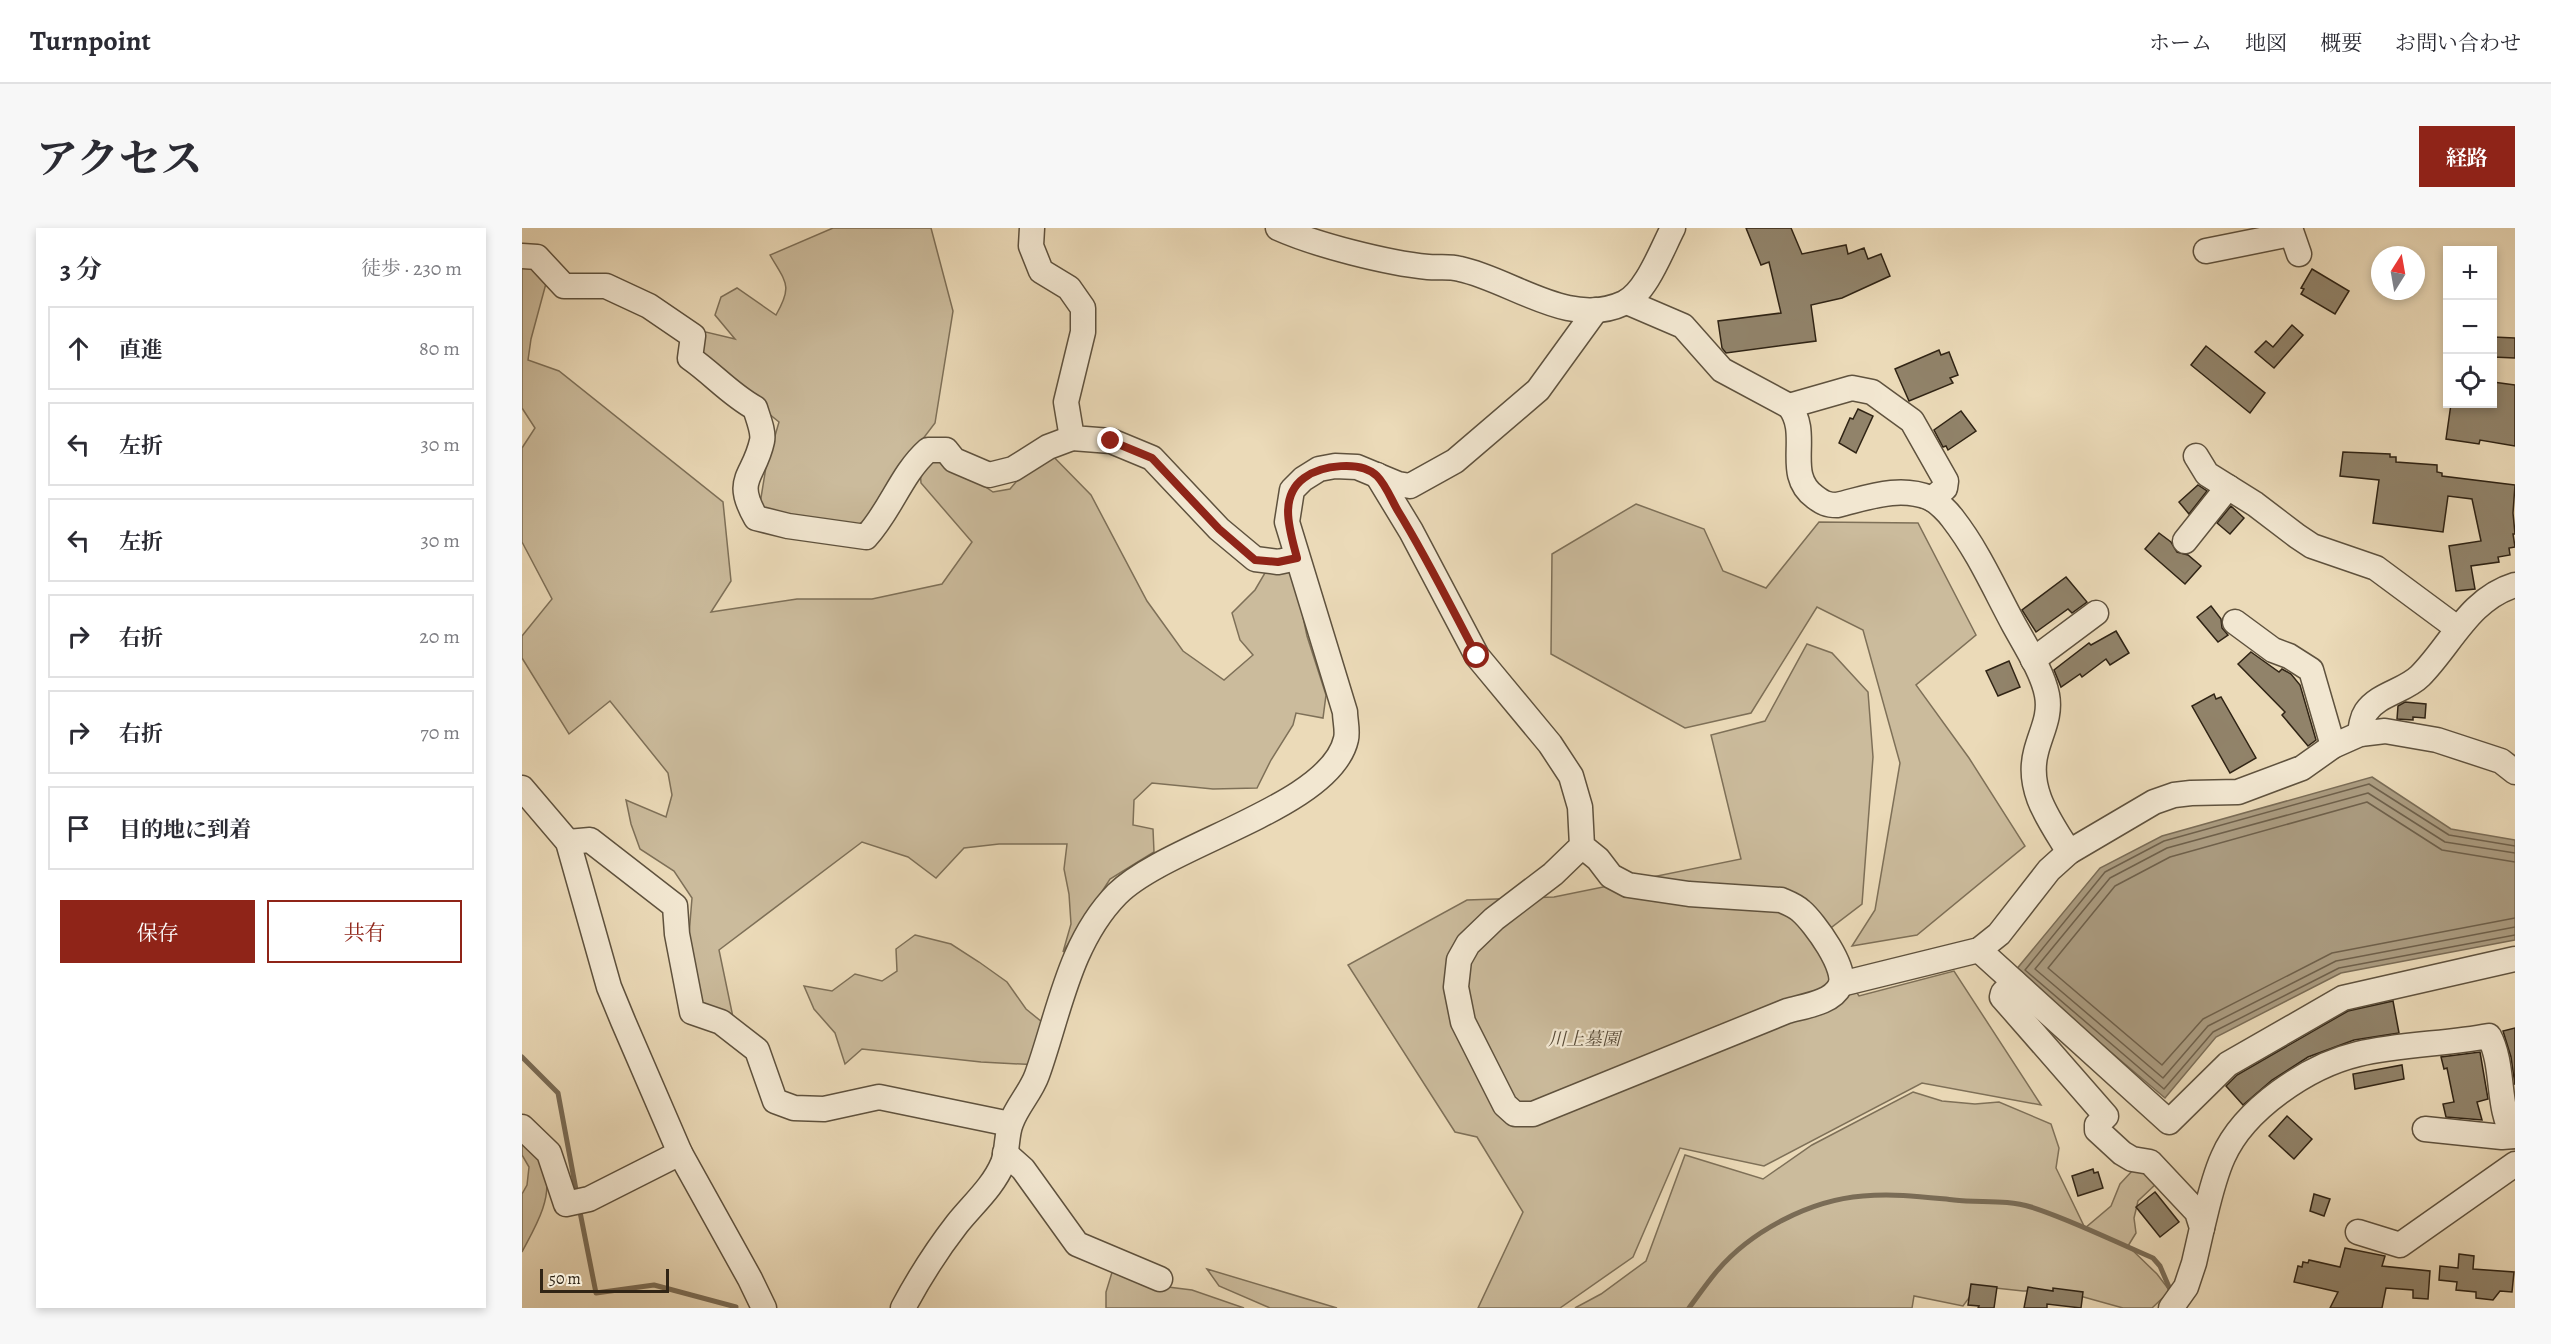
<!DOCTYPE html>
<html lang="ja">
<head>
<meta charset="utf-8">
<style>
	:root { --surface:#fff; --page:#f7f7f7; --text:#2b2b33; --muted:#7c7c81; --line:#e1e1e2; --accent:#8f2418 }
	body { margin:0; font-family:Alegreya,"Noto Serif JP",serif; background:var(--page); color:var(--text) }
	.controls { position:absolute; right:18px; top:18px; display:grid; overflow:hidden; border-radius:0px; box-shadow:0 3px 9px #0003 }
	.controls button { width:54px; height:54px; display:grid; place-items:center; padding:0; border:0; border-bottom:2px solid var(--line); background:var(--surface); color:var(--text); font:30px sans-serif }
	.compass { position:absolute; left:1849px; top:18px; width:54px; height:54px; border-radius:50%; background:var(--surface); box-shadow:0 3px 9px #0003; rotate:11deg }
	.scale { position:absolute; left:18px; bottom:15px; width:129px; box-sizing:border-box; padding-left:6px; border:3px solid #302415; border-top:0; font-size:16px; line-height:21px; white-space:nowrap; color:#302415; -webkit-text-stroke:4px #f2e7d1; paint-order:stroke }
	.stop { position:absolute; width:18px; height:18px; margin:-14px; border:4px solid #8f2418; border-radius:50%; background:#fff }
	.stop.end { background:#8f2418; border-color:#fff; box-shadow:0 2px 6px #0008 }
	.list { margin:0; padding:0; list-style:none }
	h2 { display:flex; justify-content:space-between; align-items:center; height:78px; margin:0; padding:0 24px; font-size:26px }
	h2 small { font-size:20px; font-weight:400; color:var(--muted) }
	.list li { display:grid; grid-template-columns:39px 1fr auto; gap:18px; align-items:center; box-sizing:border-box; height:84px; margin:0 12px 12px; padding:0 12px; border:2px solid var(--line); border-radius:0px }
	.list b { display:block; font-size:22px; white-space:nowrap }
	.list em { font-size:20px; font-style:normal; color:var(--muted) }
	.actions { display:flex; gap:12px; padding:18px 24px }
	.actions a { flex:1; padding:14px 0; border:2px solid var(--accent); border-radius:0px; text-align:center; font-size:21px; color:var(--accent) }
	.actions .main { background:var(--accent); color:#fff }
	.icon { flex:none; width:33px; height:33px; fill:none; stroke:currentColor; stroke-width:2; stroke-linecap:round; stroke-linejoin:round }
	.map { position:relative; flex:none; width:1993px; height:1080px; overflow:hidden; border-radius:0px }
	header { display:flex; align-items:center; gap:36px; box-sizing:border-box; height:84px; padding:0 30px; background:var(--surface); border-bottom:2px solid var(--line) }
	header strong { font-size:28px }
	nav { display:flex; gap:33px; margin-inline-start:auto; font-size:21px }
	.intro { display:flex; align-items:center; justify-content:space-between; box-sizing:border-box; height:144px; padding:0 36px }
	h1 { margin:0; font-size:42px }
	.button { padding:15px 27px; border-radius:0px; background:var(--accent); color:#fff; font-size:21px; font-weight:700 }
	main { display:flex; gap:36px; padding:0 36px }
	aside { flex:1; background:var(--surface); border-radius:0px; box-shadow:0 3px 9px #0003 }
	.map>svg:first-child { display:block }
</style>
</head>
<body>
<header>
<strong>Turnpoint</strong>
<nav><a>ホーム</a><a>地図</a><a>概要</a><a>お問い合わせ</a></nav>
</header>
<div class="intro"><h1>アクセス</h1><a class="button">経路</a></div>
<main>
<aside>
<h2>3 分<small>徒歩 · 230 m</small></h2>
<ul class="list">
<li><svg class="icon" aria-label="ahead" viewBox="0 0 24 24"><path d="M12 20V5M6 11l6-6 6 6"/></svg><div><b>直進</b></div><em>80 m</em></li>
<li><svg class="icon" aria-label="left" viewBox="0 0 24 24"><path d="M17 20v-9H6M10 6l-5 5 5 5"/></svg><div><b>左折</b></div><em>30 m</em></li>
<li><svg class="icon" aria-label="left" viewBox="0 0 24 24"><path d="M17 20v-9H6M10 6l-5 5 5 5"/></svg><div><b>左折</b></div><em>30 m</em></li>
<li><svg class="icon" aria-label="right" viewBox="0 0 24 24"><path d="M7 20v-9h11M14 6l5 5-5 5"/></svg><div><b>右折</b></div><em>20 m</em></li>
<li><svg class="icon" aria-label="right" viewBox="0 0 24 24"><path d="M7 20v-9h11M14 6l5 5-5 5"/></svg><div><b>右折</b></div><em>70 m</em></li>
<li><svg class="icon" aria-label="arrive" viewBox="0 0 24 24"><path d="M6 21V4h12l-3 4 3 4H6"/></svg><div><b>目的地に到着</b></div></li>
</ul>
<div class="actions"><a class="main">保存</a><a>共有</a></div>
</aside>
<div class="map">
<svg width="1993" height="1080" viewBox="0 0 1993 1080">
	<rect width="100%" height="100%" fill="#ebdab8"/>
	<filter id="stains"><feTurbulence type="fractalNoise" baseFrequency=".00333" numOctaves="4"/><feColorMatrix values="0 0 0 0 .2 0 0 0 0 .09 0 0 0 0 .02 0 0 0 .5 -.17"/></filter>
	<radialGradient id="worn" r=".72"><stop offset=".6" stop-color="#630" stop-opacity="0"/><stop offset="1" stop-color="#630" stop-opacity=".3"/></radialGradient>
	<g fill="#cbbb9c" stroke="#7e7058" stroke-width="1.5">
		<path d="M311 0H409L431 83 413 195 359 266 343 294 320 301 237 282 244 239 257 194 183 134 175 117 184 104 213 111 193 87 199 69 215 60 254 87C271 57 264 55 248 27Z"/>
		<path d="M0 36 29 37 9 111 6 132 37 143 201 274 209 353 189 384 275 371H350L420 356 450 314 399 255 398 241 418 228 471 264 488 261 523 220 569 267 625 373 661 423 702 452 731 427 718 412 710 385 733 362 747 338 771 341 785 408 804 467 801 490 774 485 771 497 749 532 735 560 691 561 630 555 612 572 611 597 631 601 632 624 588 651 541 724 549 696 547 666 542 641 545 616H477L442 620 414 650 386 629 340 614 197 722 212 794 171 772 166 719 170 670 152 643 118 621 109 596 104 572 144 589 150 567 146 545 88 473 47 506 0 430V408L30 371 0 314V220L13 200 0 180Z"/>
		<path d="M1114 276 1182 301 1201 343 1244 360 1297 294 1396 295 1454 407 1394 457 1447 530 1503 618 1395 707 1330 718 1353 682 1378 535 1341 402 1295 379 1229 485 1163 500 1029 426 1030 326Z"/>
		<path d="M1285 416 1310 425 1346 464 1351 529 1340 676 1297 709 1337 768 1432 743 1519 877 1400 855 1242 938 1158 920 1111 1029 1038 1080H956L1001 984 955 909 933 904 826 737 945 672 1032 669 1219 631 1189 507 1243 493Z"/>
		<path d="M393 707 429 716 457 734 485 754 504 781 531 803 518 837 459 834 340 821 323 836 313 805 292 781 282 758 310 763 333 746 360 753 375 743 374 721Z"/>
		<path d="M1391 864 1420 873 1453 876 1477 874 1529 896 1537 920 1534 940 1563 1000 1589 978 1598 956 1611 942 1625 944 1634 956 1616 973 1612 990 1614 1005 1606 1018 1635 1046 1648 1063 1630 1080H1601L1540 1063H1501L1464 1059 1449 1067 1441 1078 1392 1068 1390 1080H1053L1079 1066 1124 1033 1163 927 1241 951 1290 917Z"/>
		<path d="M0 907 7 910C12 921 20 932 23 944 31 971 12 1001 0 1024V966L5 957 7 939 0 927Z"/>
		<path d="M591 1041 638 1058 670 1062 722 1080H584V1064Z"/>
		<path d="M685 1041 815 1080H748L697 1058Z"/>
	</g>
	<path fill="#ab9c81" stroke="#7a6c56" stroke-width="1.5" d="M1850 549 1929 601 1993 612V712L1819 745 1694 809 1643 870 1493 743 1578 640 1640 608Z"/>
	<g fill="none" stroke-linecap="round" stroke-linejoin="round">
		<g stroke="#6e604b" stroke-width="1.5">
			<path d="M1993 618 1927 607 1847 556 1642 613 1583 644 1503 742 1642 861 1691 804 1817 740 1993 707"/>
			<path d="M1993 625 1923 614 1846 565 1645 620 1588 650 1513 741 1641 850 1686 798 1814 733 1993 699"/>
			<path d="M1993 634 1920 622 1845 574 1648 629 1593 658 1526 740 1640 837 1681 791 1810 725 1993 690"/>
		</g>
		<g stroke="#7a6c56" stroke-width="5">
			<path d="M0 829 36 865 55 967"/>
			<path d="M57 979 74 1065 132 1057 214 1079"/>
			<path d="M1167 1080C1176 1068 1185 1055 1195 1043 1229 1003 1288 972 1341 968 1372 965 1402 969 1432 972 1458 975 1484 971 1509 979 1550 992 1591 1013 1631 1030L1638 1038 1650 1066"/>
		</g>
	</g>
	<g fill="#91836a" stroke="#302415" stroke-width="1.5">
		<path d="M1224 0H1269L1280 26 1324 17 1326 26 1342 20 1346 31 1359 26 1368 48 1320 70 1289 77 1294 113 1204 125 1200 120 1196 93 1259 85 1247 34 1239 37Z"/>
		<path d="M1790 41 1827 63 1813 86 1779 66 1782 61 1779 60Z"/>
		<path d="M1770 97 1781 107 1752 140 1733 124 1744 113 1751 119Z"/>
		<path d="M1971 109 1993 110V130L1971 129Z"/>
		<path d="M1684 118 1743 165 1728 185 1669 137Z"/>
		<path d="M1417 122 1419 127 1427 124 1436 147 1428 150 1431 155 1387 173 1373 141Z"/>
		<path d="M1971 154 1993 157V218L1958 212 1957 216 1924 211 1929 176H1971Z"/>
		<path d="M1336 181 1351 188 1334 225 1317 215 1328 190 1331 191Z"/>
		<path d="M1439 183 1454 203 1426 222 1424 218 1421 219 1412 202Z"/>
		<path d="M1821 224 1868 226V229H1874V234L1915 237V244L1920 245V248L1993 257 1991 285 1993 306H1991L1993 319 1987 320 1988 327 1976 329 1977 334 1949 338 1953 361 1934 363 1927 318 1959 313 1950 271 1926 268 1921 304 1851 295 1857 252 1818 248Z"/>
		<path d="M1676 257 1685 263 1667 286 1657 274Z"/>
		<path d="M1709 278 1722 290 1708 306 1695 295Z"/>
		<path d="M1637 305 1649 314 1655 324 1666 327 1679 338 1663 356 1623 321Z"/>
		<path d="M1544 349 1565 374 1550 385 1546 381 1514 404 1500 382Z"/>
		<path d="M1689 378 1699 391 1700 400 1706 407 1696 414 1675 389Z"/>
		<path d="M1594 403 1607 425 1588 437 1584 431 1560 449 1558 446 1539 459 1532 442 1567 415 1569 417Z"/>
		<path d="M1729 424 1757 444 1760 441 1769 446 1778 457 1794 512 1786 518 1760 487 1763 484 1716 436Z"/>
		<path d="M1487 433 1498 459 1476 468 1464 443Z"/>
		<path d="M1692 466 1694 471 1699 469 1734 530 1708 545 1670 478Z"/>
		<path d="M1883 474 1904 476 1903 490 1891 489V492L1875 491 1876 478Z"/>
		<path d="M1871 773 1877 805 1832 812 1786 829 1750 852 1721 877 1704 858 1715 847 1826 783Z"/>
		<path d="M1993 800V857L1989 829 1981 803Z"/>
		<path d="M1958 824 1966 871 1955 874 1960 892 1924 889 1921 876 1932 874 1925 840 1922 841 1919 829Z"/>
		<path d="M1880 837 1882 851 1833 861 1831 846Z"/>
		<path d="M1765 888 1790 911 1772 931 1747 908Z"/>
		<path d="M1571 941 1572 945 1576 944 1581 960 1556 968 1550 948Z"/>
		<path d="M1633 964 1657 994 1638 1009 1614 979Z"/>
		<path d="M1792 966 1808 971 1802 988 1788 983Z"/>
		<path d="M1823 1020 1863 1028 1860 1038 1908 1043 1906 1071 1891 1070V1062L1864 1060 1860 1080H1808L1816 1064 1772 1054 1776 1038 1780 1039 1781 1034 1786 1035 1787 1032 1818 1039Z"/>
		<path d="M1937 1026 1952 1028 1951 1041 1992 1044 1990 1064 1978 1063 1971 1072 1954 1070V1064L1934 1062 1935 1054 1917 1052 1918 1038 1936 1040Z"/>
		<path d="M1449 1056 1475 1059 1472 1080H1456L1457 1078 1446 1077Z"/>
		<path d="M1506 1059 1531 1063V1060L1561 1064 1559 1080 1525 1076V1080H1502Z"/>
	</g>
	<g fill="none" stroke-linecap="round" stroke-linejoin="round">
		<defs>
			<g id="minor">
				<path d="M510 0 509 18 519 43 547 60 561 80V104L544 174 550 210 589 213 630 230 697 301 733 331 756 334 775 330"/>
				<path d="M756 0C794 17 865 35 906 39 917 40 927 38 938 41 990 52 1047 101 1102 75 1124 65 1140 21 1151 0"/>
				<path d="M1768 0 1777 26"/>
				<path d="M1684 23 1769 6"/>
				<path d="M0 28 15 29 42 58H84L127 78 171 108 168 130C191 146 209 167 233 180 236 190 242 204 240 213 232 250 211 250 234 290L266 298 344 309C369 282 379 246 406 222H424L432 232 467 247 491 241 526 219 550 210"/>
				<path d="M1105 74 1161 98 1200 142 1267 178C1290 206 1261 246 1293 269 1301 275 1305 277 1315 277 1345 270 1377 257 1408 270 1416 274 1426 284 1431 291 1456 323 1473 362 1492 397 1503 417 1521 445 1525 467 1529 488 1519 504 1514 524 1504 562 1528 593 1547 624"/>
				<path d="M1267 178 1330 160 1350 164 1390 193 1424 253 1423 260 1410 271"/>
				<path d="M1674 228 1685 246 1733 276 1775 308 1790 318 1854 340 1935 400"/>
				<path d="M855 247 889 303 955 428 1028 516 1049 548 1058 579 1060 618 1031 646 972 691 946 716 937 732 934 759 941 794 983 877 993 886H1011L1265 783C1282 778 1310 775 1318 758 1327 742 1292 694 1279 683 1274 678 1266 675 1259 672L1167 666 1106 657 1089 648 1076 631 1060 618"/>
				<path d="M1663 313 1706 259"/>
				<path d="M1713 394 1751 422 1767 428 1789 442 1811 518"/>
				<path d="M1511 432 1574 385"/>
				<path d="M1838 506C1839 498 1840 490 1844 484 1856 466 1883 463 1898 448 1929 417 1947 371 1993 357"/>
				<path d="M0 560 46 614 87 759 101 793 158 925 228 1051 242 1080"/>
				<path d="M46 614 68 612 153 678 155 706 170 784 199 794 235 822 253 873 272 880 302 881 357 869 488 896"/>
				<path d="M1457 722 1647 894 1706 836 1821 770 1993 731"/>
				<path d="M1492 754 1481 765 1480 769 1584 888 1575 897V902L1600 925 1610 931 1628 934 1675 984 1680 1000 1672 1035 1664 1059 1649 1080"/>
				<path d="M1319 756 1457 722 1477 706 1527 642 1547 624 1632 574 1652 567 1669 565 1716 564 1780 540 1811 518 1838 506 1863 503 1915 512 1979 533 1993 544"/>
				<path d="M0 899 27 925 44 976 67 971 158 925"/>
				<path d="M1903 901 1980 909 1993 908"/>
				<path d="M483 925 501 941 555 1016 638 1051"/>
				<path d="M1680 1000C1686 976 1691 951 1701 929 1722 881 1786 838 1836 826 1877 816 1925 816 1967 808 1983 838 1974 879 1992 908"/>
				<path d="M1836 1004 1878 1017 1993 936"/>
				<path d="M381 1080C397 1050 414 1023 435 996 451 976 471 959 481 935 486 922 484 907 489 895 495 878 509 864 515 847 537 786 547 715 595 666 645 616 809 579 824 511 826 503 823 492 823 484L765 294 770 262 781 251 797 241 813 238 835 239 876 256 888 258 933 233 1016 162 1074 82"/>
			</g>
		</defs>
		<use href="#minor" stroke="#5f523e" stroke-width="27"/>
		<use href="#minor" stroke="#f2e7d1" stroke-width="24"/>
	</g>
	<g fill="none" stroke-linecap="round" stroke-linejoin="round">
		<path stroke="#8f2418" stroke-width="8" d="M589 213 630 230 697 301 733 332 756 334 775 330C768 303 756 269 782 250 799 237 839 232 855 248 864 257 870 273 876 283 905 330 929 379 955 428"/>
	</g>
	<g text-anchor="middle" stroke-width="4.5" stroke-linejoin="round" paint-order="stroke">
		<g font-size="18" font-style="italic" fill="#574a37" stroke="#f2e7d1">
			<text x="1062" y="817">川上墓園</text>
		</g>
	</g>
	<rect width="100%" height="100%" filter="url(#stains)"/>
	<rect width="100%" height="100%" fill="url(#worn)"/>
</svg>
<div class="controls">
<button>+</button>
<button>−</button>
<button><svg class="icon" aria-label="locate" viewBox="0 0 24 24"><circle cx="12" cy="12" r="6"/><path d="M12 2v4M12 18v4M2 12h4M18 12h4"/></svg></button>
</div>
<svg class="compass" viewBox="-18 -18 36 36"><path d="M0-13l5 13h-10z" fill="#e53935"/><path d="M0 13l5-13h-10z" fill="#7c7c81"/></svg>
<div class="scale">50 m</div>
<div class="stop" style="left:955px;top:428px"></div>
<div class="stop end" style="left:589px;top:213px"></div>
</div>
</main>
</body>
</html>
